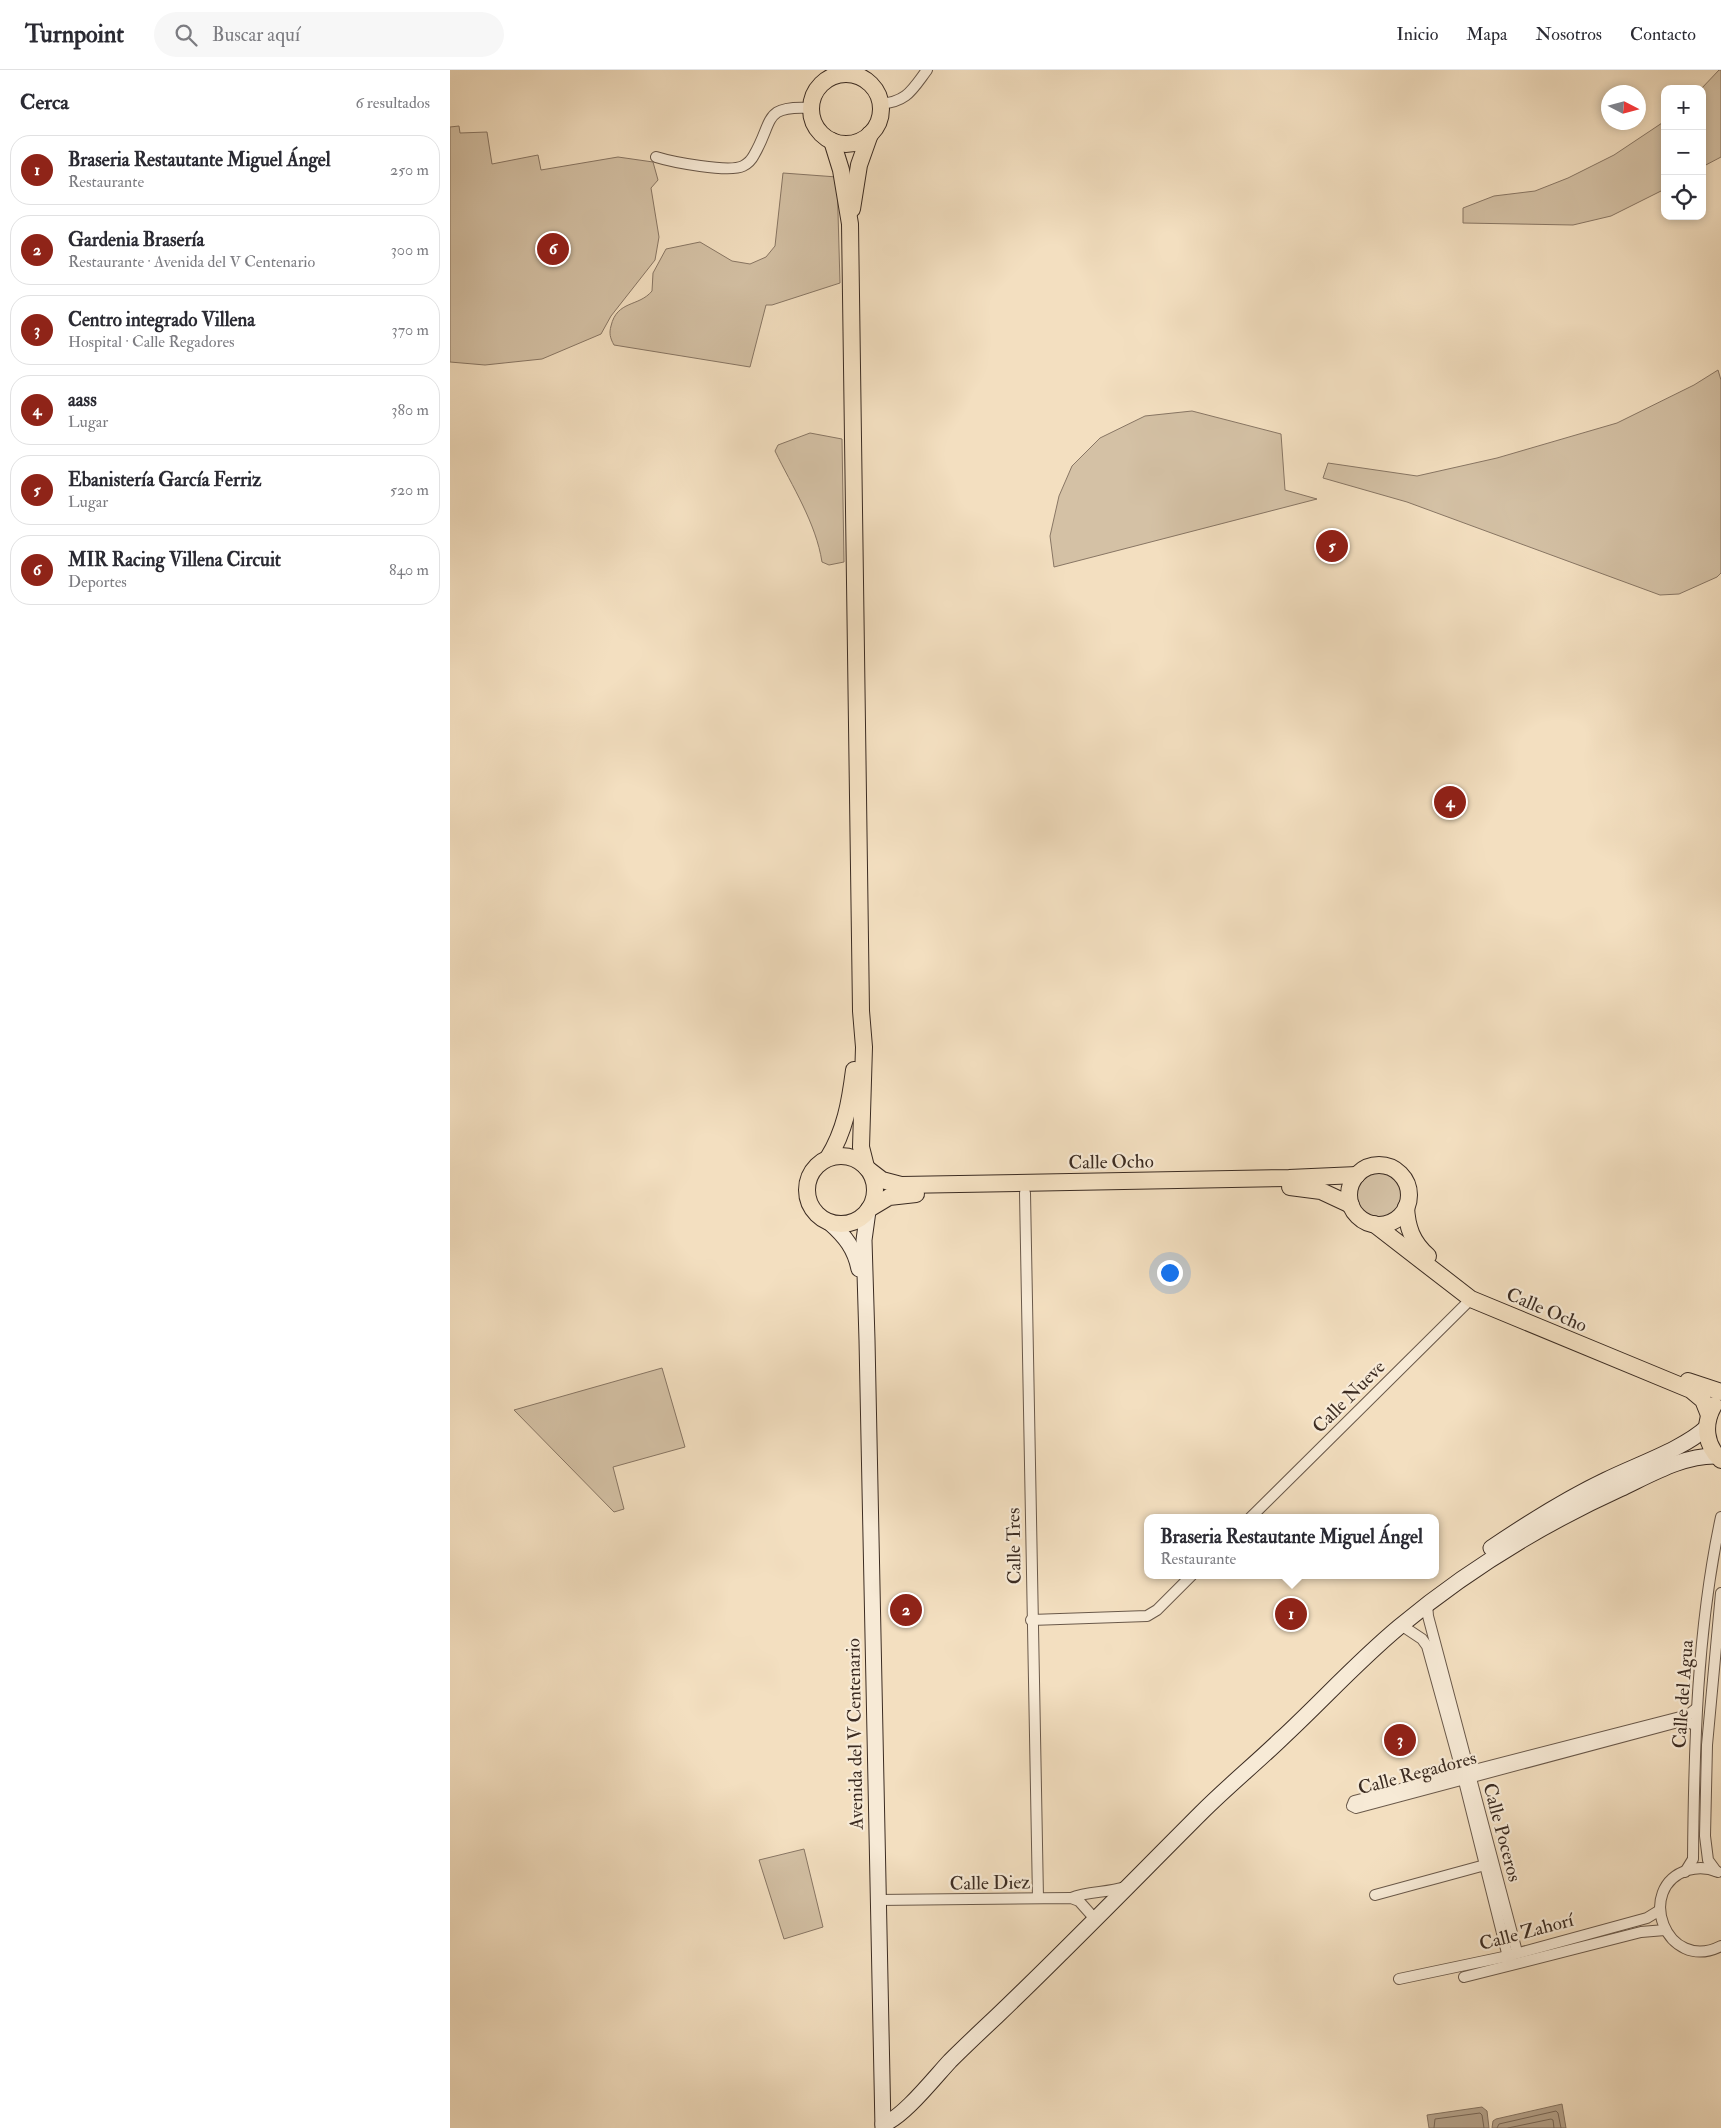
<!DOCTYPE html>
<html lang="es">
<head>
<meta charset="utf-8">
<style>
	:root { --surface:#fff; --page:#f7f7f7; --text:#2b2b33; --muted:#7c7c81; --line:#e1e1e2; --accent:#8f2418 }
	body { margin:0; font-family:"IM FELL Double Pica",serif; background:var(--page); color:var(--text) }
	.controls { position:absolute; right:15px; top:15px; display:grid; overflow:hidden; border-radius:10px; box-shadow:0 2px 8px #0003 }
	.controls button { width:45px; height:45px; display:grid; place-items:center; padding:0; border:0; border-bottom:1px solid var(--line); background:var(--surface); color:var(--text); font:25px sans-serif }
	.compass { position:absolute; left:1151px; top:15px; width:45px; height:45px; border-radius:50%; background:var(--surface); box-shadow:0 2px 8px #0003; rotate:96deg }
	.you { position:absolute; left:719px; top:1202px; width:18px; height:18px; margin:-12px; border:4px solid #fff; border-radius:50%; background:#1a73e8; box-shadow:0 0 0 8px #1a73e833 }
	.badge { display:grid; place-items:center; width:32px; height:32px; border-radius:50%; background:var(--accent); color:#fff; font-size:16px; font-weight:700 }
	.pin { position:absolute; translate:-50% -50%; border:2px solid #fff; box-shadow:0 1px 5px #0006 }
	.popup { position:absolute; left:694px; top:1444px; width:295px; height:65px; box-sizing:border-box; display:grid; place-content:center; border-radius:10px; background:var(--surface); filter:drop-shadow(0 1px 4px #0005); font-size:16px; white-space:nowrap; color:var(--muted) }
	.popup b { font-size:19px; color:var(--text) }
	.popup::after { content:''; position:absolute; left:50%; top:100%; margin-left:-10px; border:10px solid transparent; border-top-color:var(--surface) }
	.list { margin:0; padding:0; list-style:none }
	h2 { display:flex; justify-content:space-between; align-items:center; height:65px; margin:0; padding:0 20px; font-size:21px }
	h2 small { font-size:16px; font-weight:400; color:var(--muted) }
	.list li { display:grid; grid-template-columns:32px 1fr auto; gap:15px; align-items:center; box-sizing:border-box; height:70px; margin:0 10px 10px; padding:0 10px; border:1px solid var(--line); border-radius:20px }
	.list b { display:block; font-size:19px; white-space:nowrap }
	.list p { margin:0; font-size:16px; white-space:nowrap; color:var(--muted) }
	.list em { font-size:16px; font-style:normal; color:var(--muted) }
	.icon { flex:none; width:28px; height:28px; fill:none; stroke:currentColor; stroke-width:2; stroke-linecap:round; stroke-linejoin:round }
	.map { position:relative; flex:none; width:1271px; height:2058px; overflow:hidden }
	header { display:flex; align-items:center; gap:30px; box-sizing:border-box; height:70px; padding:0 25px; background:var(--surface); border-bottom:1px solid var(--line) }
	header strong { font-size:24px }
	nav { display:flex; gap:28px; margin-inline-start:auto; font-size:18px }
	.search { width:350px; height:45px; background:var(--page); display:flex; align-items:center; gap:12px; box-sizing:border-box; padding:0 18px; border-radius:28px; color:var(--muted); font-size:19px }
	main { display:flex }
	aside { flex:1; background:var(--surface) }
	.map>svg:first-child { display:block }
</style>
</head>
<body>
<header>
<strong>Turnpoint</strong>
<div class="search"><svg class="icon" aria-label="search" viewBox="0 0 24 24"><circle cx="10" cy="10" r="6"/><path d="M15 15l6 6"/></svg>Buscar aquí</div>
<nav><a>Inicio</a><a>Mapa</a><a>Nosotros</a><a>Contacto</a></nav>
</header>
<main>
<aside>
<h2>Cerca<small>6 resultados</small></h2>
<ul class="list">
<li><span class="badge">1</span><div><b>Braseria Restautante Miguel Ángel</b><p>Restaurante</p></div><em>250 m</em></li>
<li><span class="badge">2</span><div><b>Gardenia Brasería</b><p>Restaurante · Avenida del V Centenario</p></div><em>300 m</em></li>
<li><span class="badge">3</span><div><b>Centro integrado Villena</b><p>Hospital · Calle Regadores</p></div><em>370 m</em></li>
<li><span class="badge">4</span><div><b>aass</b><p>Lugar</p></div><em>380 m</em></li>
<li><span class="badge">5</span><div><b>Ebanistería García Ferriz</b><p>Lugar</p></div><em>520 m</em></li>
<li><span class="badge">6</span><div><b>MIR Racing Villena Circuit</b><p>Deportes</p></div><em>840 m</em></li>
</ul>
</aside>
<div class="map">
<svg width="1271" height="2058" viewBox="0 0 1271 2058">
	<rect width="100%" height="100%" fill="#f3dfc0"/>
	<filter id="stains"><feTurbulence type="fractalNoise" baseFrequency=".004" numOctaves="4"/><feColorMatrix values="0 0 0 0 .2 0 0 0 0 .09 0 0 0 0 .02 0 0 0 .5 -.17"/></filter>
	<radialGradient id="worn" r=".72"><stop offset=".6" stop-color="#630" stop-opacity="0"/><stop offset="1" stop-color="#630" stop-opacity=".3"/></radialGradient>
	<g fill="#d4c1a5" stroke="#887664">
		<path d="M1269 0H1271V87L1252 97V19H1251Z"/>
		<path d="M1215 51V119L1161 146 1123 155 1013 153V138L1044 126 1085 121 1118 108 1164 85Z"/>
		<path d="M9 56 10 63 37 62 42 94 88 85 91 100 168 87 203 92 208 110 201 118 209 167 205 190 161 246 151 264 92 289 35 295 0 292V57Z"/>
		<path d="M333 103 387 107 390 213 322 235H316L300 297 164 275C160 268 159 263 161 256 167 230 189 237 202 221L203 203 216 179 250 172 282 191 300 194 316 187 325 176Z"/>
		<path d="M1268 300 1271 310V503L1267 507 1229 524 1210 525 957 432 873 408 878 393 967 406 1047 388 1167 353 1244 315Z"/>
		<path d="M742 341 831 364 835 420 867 429 604 497 600 466 609 426 622 396 650 368 695 346Z"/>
		<path d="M360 363 392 369 394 492 379 495 372 492C366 453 342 416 325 381L328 375Z"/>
		<circle cx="929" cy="1125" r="22"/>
		<path d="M212 1298 235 1377 163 1397 174 1439 164 1442 64 1340Z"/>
		<path d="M354 1779 373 1857 334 1869 309 1790Z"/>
	</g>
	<g fill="#b5a28a" stroke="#857360">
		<path d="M1112 2034 1116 2058H1042L1043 2051 1046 2049Z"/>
		<path d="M1032 2037 1037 2041 1039 2058H979L977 2045Z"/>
	</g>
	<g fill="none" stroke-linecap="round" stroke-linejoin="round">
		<g stroke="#786756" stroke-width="1">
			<path d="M984 2058 985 2049 1030 2043 1032 2045 1034 2058"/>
			<path d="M1047 2058 1049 2054 1106 2041 1108 2043 1111 2058"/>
			<path d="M1058 2058 1101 2049 1103 2050 1104 2058"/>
		</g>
		<defs>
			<g id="street">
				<path d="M430 34C457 32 462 20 477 0"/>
				<path d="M206 87C222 92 279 103 293 96 297 94 302 89 304 85 324 51 312 35 361 38"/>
				<path d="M575 1123 588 1828"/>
				<path d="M800 1448 1021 1229"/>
				<path d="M977 1534 978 1546 1067 1882"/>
				<path d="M581 1550 697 1546 707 1540 742 1505"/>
				<path d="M951 1555 972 1569 977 1576 1012 1703 1060 1895"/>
				<path d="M1246 1655 1232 1651 906 1738 902 1736 904 1731 1238 1645 1247 1638"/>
				<path d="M1266 1801 1258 1790 1255 1766 1257 1675 1271 1523"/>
				<path d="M1235 1802 1243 1789C1244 1675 1247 1559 1271 1447"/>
				<path d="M1268 1802C1259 1798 1248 1797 1238 1800 1184 1817 1216 1904 1271 1876"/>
				<path d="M925 1825 1035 1795"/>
				<path d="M621 1828C638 1821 657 1823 675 1817"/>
				<path d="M427 1830 621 1828 629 1831 645 1849"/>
				<path d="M1014 1907 1191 1862 1215 1860"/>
				<path d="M949 1909 1058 1886 1197 1848 1210 1840"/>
			</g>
			<g id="secondary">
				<path d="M418 1141 414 1170 417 1270 433 2058"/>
				<path d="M380 1153C395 1166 405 1179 409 1199"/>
				<path d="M1041 1478C1078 1453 1116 1429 1156 1410 1186 1395 1234 1379 1257 1357"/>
				<path d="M433 2054C452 2049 485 2007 500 1991 515 1976 531 1961 547 1946 616 1880 683 1811 751 1743 777 1717 805 1694 831 1669 871 1632 907 1592 949 1557 1016 1501 1091 1455 1170 1419 1200 1405 1233 1385 1267 1386"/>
			</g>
			<g id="primary">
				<circle cx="396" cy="39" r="35"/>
				<path d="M382 71 391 100 400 154 411 941 414 977 411 1077 416 1097"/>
				<path d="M402 139 409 95 420 64"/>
				<circle cx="391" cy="1120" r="34"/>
				<path d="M378 1088C395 1061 400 1032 404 1000"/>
				<circle cx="929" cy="1125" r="30"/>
				<path d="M419 1100 432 1110 451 1115 839 1108 907 1105"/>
				<path d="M840 1117 871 1121 901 1135"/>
				<path d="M956 1137C957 1157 962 1172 978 1186"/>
				<path d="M419 1139 439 1127 466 1124"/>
				<path d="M924 1154 1021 1229 1241 1320 1253 1330 1259 1345"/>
				<path d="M1238 1311 1271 1322"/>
				<path d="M1264 1335C1253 1354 1255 1375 1271 1390"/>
			</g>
		</defs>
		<use href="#street" stroke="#6a594a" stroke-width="12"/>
		<use href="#secondary" stroke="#3c2c22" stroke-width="17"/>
		<use href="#primary" stroke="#3c2c22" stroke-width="18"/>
		<use href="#street" stroke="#f7ead6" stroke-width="10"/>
		<use href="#secondary" stroke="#f7ead6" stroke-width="15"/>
		<use href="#primary" stroke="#f3dfc0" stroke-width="16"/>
	</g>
	<g text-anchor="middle" stroke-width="4.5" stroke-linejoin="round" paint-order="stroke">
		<g font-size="19" fill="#3c2c22" stroke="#f7ead6">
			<text transform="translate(661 1091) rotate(-1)" y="7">Calle Ocho</text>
			<text transform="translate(1097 1239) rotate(23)" y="7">Calle Ocho</text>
			<text transform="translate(898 1326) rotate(-45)" y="7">Calle Nueve</text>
			<text transform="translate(563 1476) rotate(-91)" y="7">Calle Tres</text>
			<text transform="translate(1232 1624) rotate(-86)" y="7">Calle del Agua</text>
			<text transform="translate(404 1664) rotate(-91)" y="7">Avenida del V Centenario</text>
			<text transform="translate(967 1702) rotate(-15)" y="7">Calle Regadores</text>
			<text transform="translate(1053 1762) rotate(75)" y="7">Calle Poceros</text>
			<text transform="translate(540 1812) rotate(-1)" y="7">Calle Diez</text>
			<text transform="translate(1076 1861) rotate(-15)" y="7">Calle Zahorí</text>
		</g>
	</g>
	<rect width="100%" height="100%" filter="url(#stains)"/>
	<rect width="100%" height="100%" fill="url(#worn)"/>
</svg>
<div class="controls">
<button>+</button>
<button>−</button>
<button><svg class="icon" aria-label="locate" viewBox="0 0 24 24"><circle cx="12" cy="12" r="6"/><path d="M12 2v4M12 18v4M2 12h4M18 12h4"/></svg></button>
</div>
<svg class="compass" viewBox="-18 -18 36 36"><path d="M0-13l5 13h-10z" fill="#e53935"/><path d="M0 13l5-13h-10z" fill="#7c7c81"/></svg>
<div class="you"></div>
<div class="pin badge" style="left:841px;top:1544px">1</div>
<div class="popup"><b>Braseria Restautante Miguel Ángel</b>Restaurante</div>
<div class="pin badge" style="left:456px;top:1540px">2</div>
<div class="pin badge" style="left:950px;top:1670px">3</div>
<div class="pin badge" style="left:1000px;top:732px">4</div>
<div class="pin badge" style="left:882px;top:476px">5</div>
<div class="pin badge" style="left:103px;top:179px">6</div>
</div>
</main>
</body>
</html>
